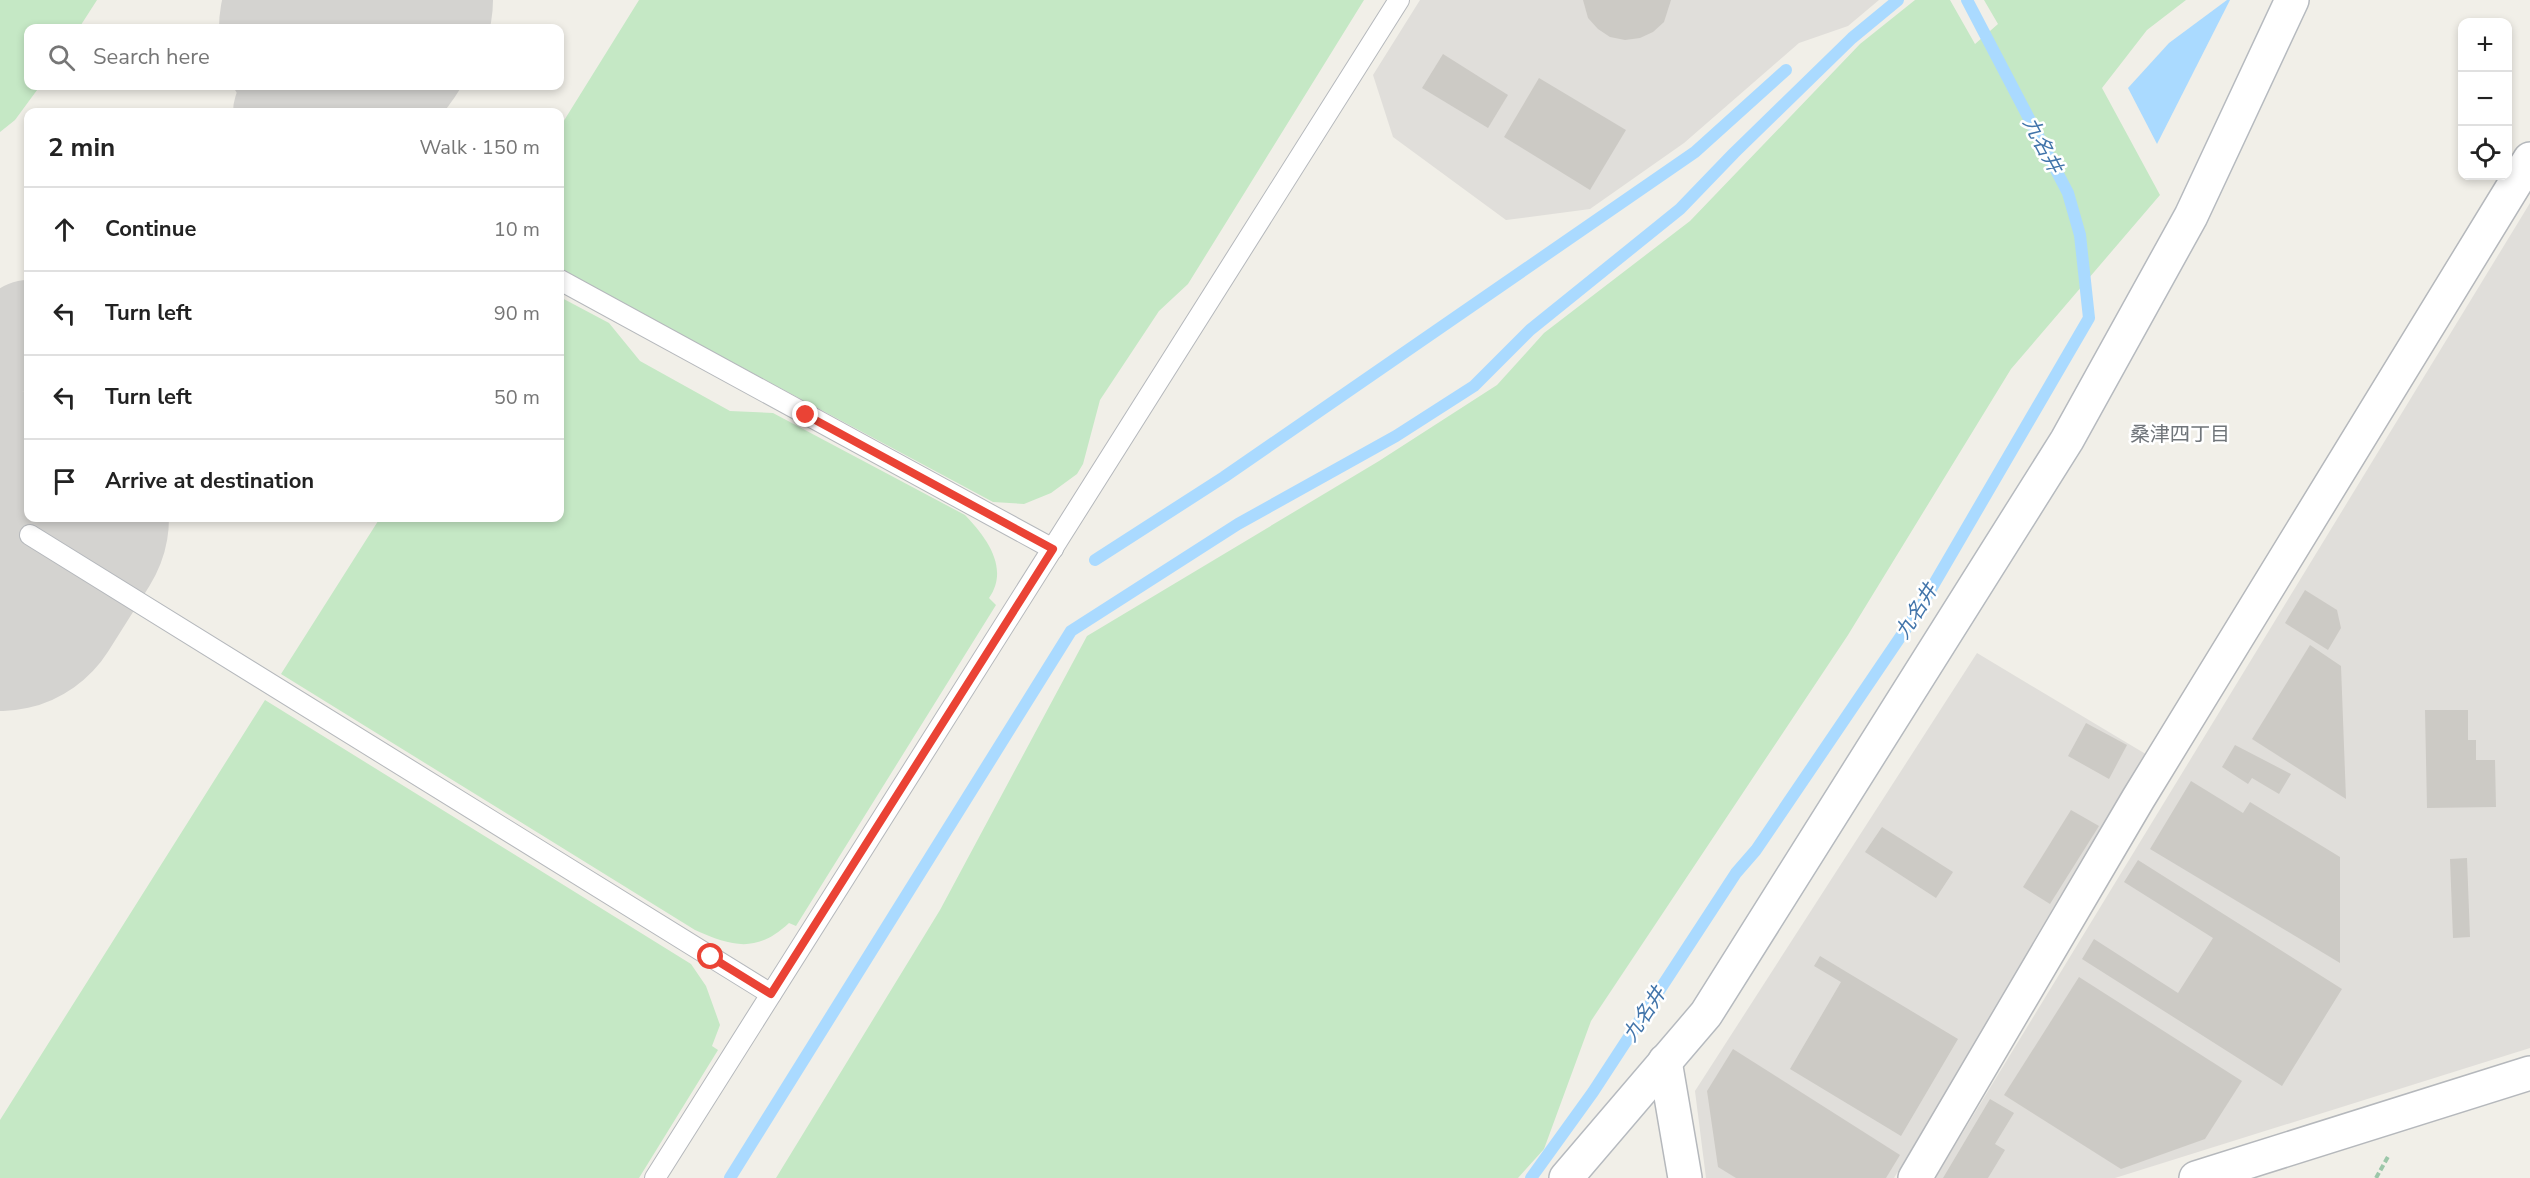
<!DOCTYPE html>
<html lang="en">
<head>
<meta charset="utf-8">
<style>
	:root { --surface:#fff; --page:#f2f2f2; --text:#222; --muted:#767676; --line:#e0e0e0 }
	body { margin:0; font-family:"Nunito Sans","Noto Sans JP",sans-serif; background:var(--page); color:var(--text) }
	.controls { position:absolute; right:18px; top:18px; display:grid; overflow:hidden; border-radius:12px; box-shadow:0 3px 9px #0003 }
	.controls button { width:54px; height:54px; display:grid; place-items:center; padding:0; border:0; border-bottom:2px solid var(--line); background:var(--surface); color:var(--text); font:30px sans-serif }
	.stop { position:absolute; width:18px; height:18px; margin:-14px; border:4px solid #ea4335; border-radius:50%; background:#fff }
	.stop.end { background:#ea4335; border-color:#fff; box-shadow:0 2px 6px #0008 }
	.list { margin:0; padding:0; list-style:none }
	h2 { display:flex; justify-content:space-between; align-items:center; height:78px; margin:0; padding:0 24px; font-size:26px }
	h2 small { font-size:20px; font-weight:400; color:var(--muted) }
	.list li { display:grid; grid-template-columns:39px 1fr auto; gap:18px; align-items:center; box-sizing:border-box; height:84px; padding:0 24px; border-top:2px solid var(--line) }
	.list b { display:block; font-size:22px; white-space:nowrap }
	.list em { font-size:20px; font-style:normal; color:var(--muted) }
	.icon { flex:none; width:33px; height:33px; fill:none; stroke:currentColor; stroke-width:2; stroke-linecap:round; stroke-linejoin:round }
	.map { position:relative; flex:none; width:2530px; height:1178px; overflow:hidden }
	.search { position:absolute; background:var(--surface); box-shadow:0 3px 9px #0003; left:24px; top:24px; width:540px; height:66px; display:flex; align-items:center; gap:15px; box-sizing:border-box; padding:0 21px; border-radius:12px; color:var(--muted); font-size:22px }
	.panel { position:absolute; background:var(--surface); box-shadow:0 3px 9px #0003; left:24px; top:108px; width:540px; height:414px; border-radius:12px }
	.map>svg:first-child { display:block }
</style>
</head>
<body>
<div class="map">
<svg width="2530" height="1178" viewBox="0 0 2530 1178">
	<rect width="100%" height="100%" fill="#f1efe8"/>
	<g fill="#e0deda">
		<path d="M1420 0H1879L1848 26 1799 43 1684 143 1590 209 1506 220 1393 137 1373 75Z"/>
		<path d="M2530 203V1048L2115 1178H1935Z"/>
		<path d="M1977 653 2149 756 1894 1178H1706L1695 1091Z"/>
	</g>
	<g fill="#c5e8c5">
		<path d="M0 0H97L79 28H28V86H40L15 120 0 132Z"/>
		<path d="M639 0H1364L1188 284 1159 311 1100 400 1083 464 1077 474 1051 493 1024 504 993 502 560 270V127Z"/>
		<path d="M1915 0H1950L1975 44 1998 24 1984 0H2186L2147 30 2102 88 2160 195 2011 369 1848 635 1591 1021 1544 1149 1518 1178H776L940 910 1087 636 1379 461 1497 385 1544 333 1690 221 1860 44Z"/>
		<path d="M560 297 609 323 640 361 730 411 773 413 965 515C986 537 1010 568 989 598L996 605 796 926 789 923C757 953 733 947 695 930L281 674 380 518H560Z"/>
		<path d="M265 700 691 964 706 986 720 1025 712 1046 718 1050 639 1178H0V1120Z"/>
	</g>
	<path fill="#aadaff" d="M2227 0H2230L2157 144 2128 88 2169 43Z"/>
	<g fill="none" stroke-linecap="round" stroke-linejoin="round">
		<g stroke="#aadaff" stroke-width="12">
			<path d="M1095 560 1224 477 1695 152 1786 70"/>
			<path d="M730 1178 1071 631 1238 524 1396 436 1474 386 1530 330 1680 209 1734 153 1852 38 1898 0"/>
			<path d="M1531 1178 1593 1092 1736 873 1756 850 1920 608 2089 318 2080 235 2068 193 1967 0"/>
		</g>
		<g stroke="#d4d3d0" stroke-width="102">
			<path d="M346 28 353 19"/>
			<path d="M284 112 306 86"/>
			<path d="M0 346 28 331"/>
		</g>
		<g stroke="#d4d3d0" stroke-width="256">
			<path d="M347 28 365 0"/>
			<path d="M0 583 41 518"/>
		</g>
	</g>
	<g fill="#cccac5">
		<path d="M1583 0H1671L1664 22 1653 32 1640 38 1625 40 1610 37 1598 29 1588 18Z"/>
		<path d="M1443 54 1508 95 1488 128 1422 88Z"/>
		<path d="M1539 78 1626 130 1590 190 1504 137Z"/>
		<path d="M2305 590 2337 610 2341 628 2328 650 2285 623Z"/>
		<path d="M2310 645 2341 666 2346 799 2252 739Z"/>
		<path d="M2425 710H2468V740H2476V760H2495L2496 807 2427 808Z"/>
		<path d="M2086 723 2127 745 2109 779 2068 756Z"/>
		<path d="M2235 745 2291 774 2279 794 2252 778 2248 784 2222 767Z"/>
		<path d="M2191 781 2243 813 2250 802 2340 857V963L2150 849Z"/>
		<path d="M2071 810 2099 826 2050 904 2023 887Z"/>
		<path d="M1882 827 1953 872 1936 898 1865 852Z"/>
		<path d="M2467 858 2470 937 2453 938 2450 859Z"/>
		<path d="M2138 860 2342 989 2282 1086 2082 959 2094 939 2178 993 2213 938 2124 882Z"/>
		<path d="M1820 956 1958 1039 1901 1136 1790 1069 1841 982 1814 966Z"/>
		<path d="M2079 977 2242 1081 2205 1139 2121 1169 2004 1095Z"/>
		<path d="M1733 1049 1900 1155 1886 1178H1736L1718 1167 1707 1091Z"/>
		<path d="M1990 1099 2014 1113 1995 1144 2005 1150 1988 1178H1943Z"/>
	</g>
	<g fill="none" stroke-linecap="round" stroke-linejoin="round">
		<defs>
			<g id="lane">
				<path d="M560 280 1053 549"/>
				<path d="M30 535 771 994"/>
				<path d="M655 1178 1399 0"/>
			</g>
			<g id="street">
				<path d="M1665 1061 1685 1178"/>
				<path d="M1915 1178 2138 799 2530 159"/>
				<path d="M2196 1178 2530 1073"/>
			</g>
			<path id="secondary" d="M1566 1178 1706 1014 2067 440 2191 216 2292 0"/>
		</defs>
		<use href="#lane" stroke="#b5b8bc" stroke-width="22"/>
		<use href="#street" stroke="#b5b8bc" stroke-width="36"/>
		<use href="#secondary" stroke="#b6babf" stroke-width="36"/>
		<path stroke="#9cc7a9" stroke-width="4" stroke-dasharray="6 3" stroke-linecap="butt" d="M2376 1178 2389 1155"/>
		<use href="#lane" stroke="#fff" stroke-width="20"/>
		<use href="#street" stroke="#fff" stroke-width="33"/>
		<use href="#secondary" stroke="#fff" stroke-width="33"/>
	</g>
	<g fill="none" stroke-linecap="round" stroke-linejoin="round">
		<path stroke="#ea4335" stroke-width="8" d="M711 957 771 994 1053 549 806 415"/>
	</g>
	<g text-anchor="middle" stroke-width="5" stroke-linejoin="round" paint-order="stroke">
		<g font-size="20" font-style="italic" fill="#4174aa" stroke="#fff">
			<text transform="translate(2043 145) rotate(62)" y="7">九名井</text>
			<text transform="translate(1916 611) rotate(-58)" y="7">九名井</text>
			<text transform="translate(1644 1014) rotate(-57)" y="7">九名井</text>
		</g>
		<g font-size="20" fill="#70757a" stroke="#fff">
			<text x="2180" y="441">桑津四丁目</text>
		</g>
	</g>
</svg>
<div class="controls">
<button>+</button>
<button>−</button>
<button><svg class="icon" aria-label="locate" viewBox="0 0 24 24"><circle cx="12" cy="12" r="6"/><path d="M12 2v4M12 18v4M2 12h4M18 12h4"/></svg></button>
</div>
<div class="stop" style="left:711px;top:957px"></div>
<div class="stop end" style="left:806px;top:415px"></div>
<div class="search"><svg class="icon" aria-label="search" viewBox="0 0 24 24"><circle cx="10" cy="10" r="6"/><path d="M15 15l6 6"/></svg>Search here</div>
<section class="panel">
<h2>2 min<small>Walk · 150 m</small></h2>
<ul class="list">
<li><svg class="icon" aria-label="ahead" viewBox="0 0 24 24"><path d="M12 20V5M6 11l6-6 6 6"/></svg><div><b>Continue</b></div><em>10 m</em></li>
<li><svg class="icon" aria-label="left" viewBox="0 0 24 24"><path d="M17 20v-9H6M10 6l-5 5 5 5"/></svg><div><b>Turn left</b></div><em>90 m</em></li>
<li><svg class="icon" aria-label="left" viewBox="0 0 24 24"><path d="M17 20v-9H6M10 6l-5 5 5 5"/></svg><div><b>Turn left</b></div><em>50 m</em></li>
<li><svg class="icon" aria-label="arrive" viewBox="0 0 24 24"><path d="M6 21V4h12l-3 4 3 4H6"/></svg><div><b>Arrive at destination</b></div></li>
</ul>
</section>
</div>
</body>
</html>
